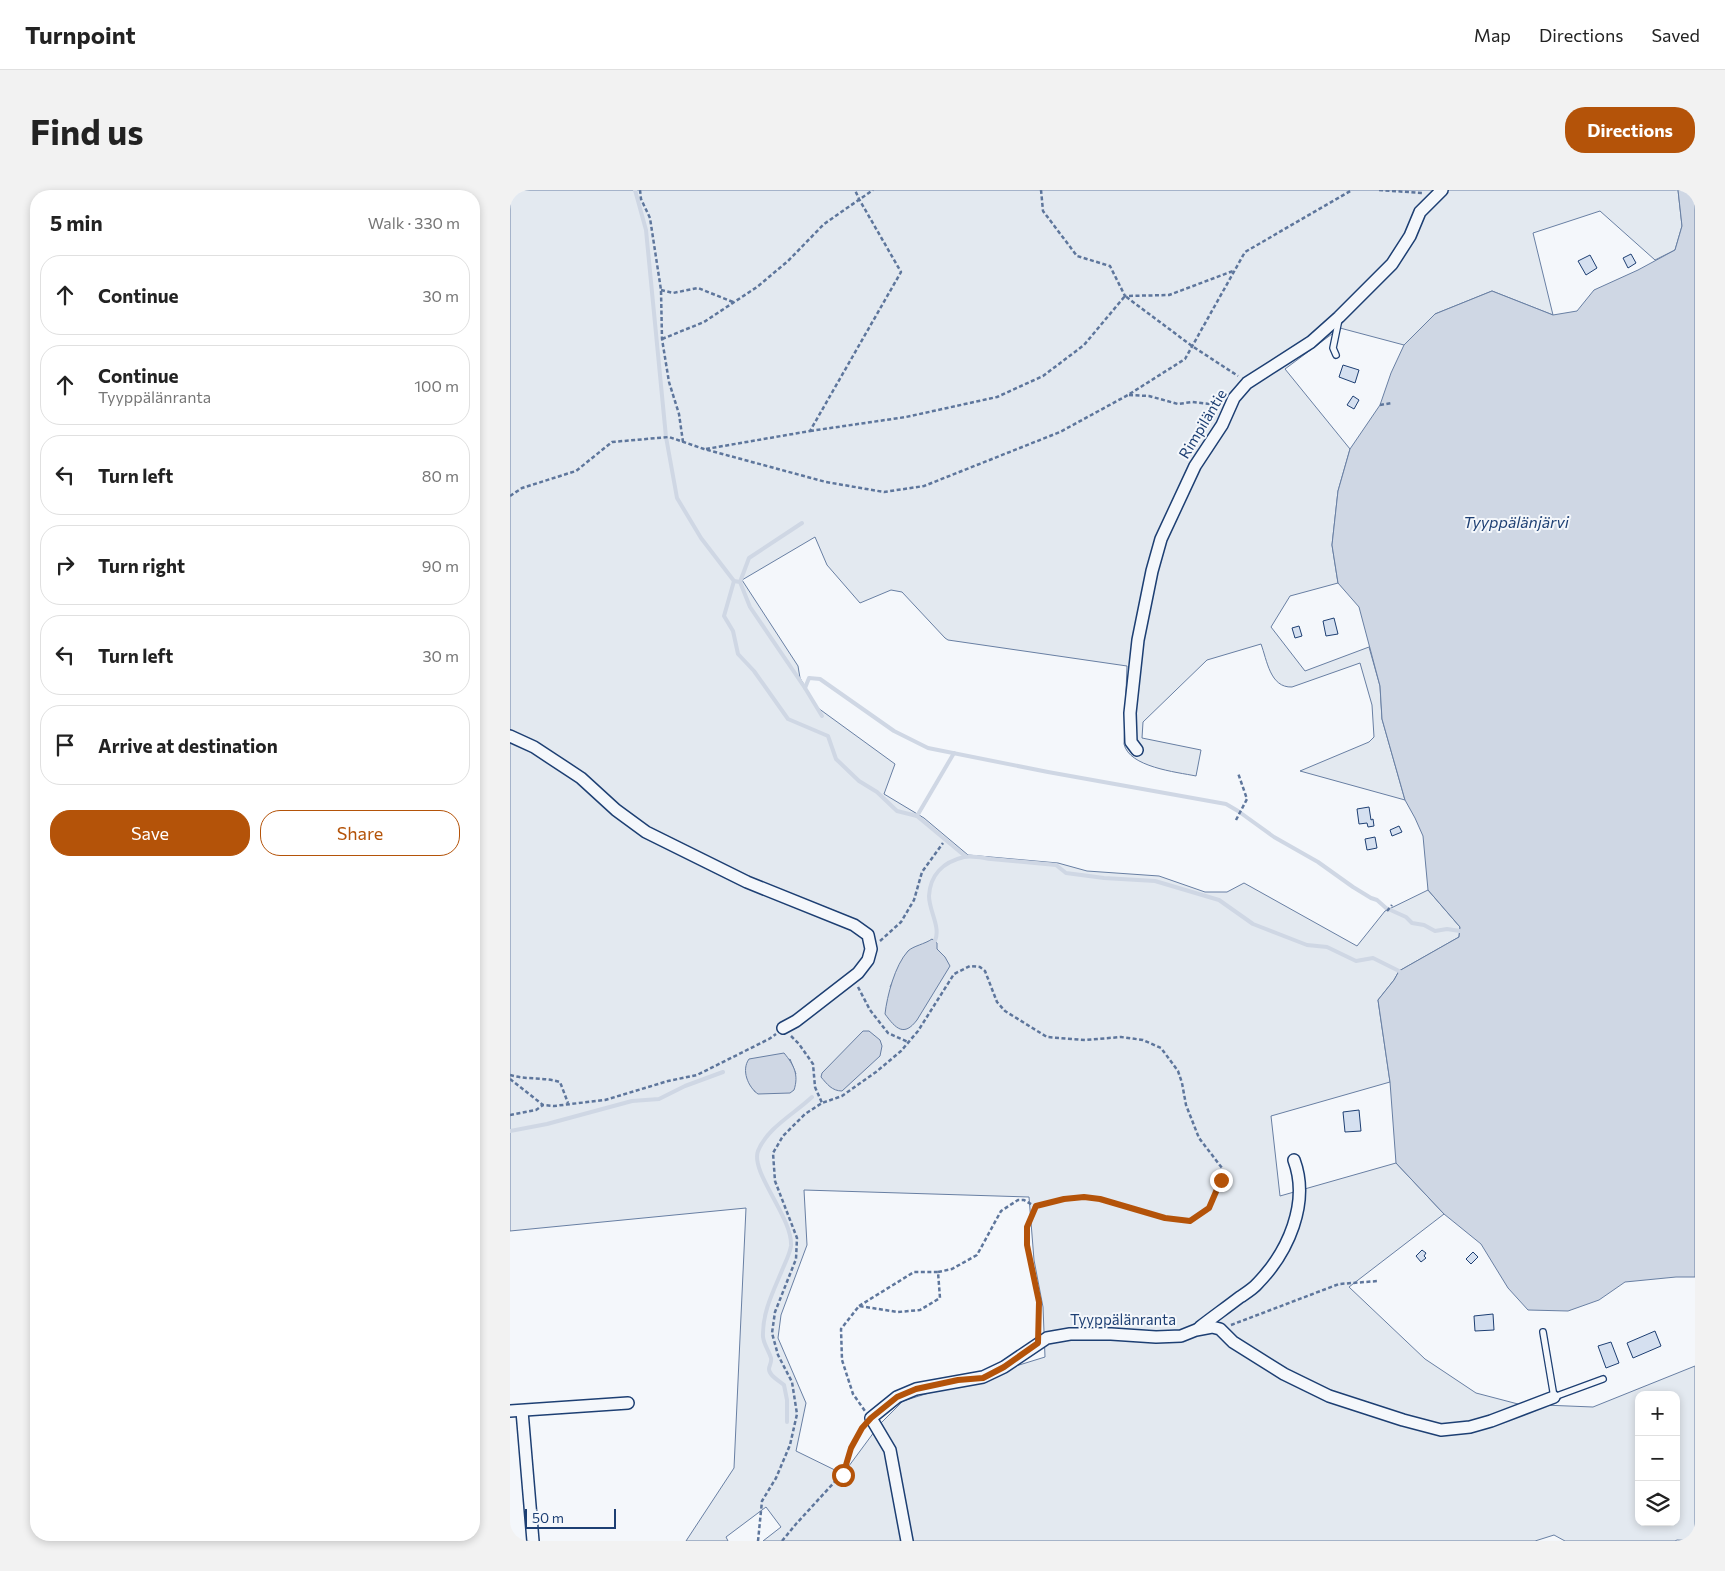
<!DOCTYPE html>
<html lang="en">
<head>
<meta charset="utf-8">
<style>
	:root { --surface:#fff; --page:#f2f2f2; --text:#222; --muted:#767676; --line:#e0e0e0; --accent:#b45309 }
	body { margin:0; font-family:Commissioner,sans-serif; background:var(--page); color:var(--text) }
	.controls { position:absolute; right:15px; bottom:15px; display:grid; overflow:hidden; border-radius:10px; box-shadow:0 2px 8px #0003 }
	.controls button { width:45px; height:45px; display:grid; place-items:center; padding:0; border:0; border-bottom:1px solid var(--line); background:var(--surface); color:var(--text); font:25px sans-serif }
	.scale { position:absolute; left:15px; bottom:12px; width:91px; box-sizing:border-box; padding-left:5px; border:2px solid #1d3f73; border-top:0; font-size:14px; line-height:18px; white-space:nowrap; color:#1d3f73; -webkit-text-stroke:4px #f4f7fb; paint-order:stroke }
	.stop { position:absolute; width:15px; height:15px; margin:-11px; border:4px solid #b45309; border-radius:50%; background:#fff }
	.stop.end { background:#b45309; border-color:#fff; box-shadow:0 1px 5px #0008 }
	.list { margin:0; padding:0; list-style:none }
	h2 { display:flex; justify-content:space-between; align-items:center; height:65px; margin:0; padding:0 20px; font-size:21px }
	h2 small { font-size:16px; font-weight:400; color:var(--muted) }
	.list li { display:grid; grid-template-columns:32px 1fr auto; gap:15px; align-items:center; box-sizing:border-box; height:80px; margin:0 10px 10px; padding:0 10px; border:1px solid var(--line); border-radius:20px }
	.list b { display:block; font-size:19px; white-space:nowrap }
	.list p { margin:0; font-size:16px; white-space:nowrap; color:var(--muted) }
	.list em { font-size:16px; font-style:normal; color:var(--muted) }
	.actions { display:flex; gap:10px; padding:15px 20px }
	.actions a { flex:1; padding:11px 0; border:1px solid var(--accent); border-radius:20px; text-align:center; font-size:18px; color:var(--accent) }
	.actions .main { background:var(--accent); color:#fff }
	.icon { flex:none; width:28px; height:28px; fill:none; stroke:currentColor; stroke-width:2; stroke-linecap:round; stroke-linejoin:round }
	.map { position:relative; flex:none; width:1185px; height:1351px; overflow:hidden; border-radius:20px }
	header { display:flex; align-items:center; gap:30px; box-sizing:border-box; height:70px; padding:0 25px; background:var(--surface); border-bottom:1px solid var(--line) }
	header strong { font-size:24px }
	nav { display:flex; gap:28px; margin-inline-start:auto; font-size:18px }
	.intro { display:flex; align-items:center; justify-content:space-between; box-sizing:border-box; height:120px; padding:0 30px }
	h1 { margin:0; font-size:35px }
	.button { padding:12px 22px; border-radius:20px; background:var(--accent); color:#fff; font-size:18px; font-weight:700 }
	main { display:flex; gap:30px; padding:0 30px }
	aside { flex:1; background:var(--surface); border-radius:20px; box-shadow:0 2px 8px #0003 }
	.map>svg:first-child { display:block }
</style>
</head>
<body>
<header>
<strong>Turnpoint</strong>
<nav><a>Map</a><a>Directions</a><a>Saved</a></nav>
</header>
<div class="intro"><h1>Find us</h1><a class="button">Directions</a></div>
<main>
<aside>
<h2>5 min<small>Walk · 330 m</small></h2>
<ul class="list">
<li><svg class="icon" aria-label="ahead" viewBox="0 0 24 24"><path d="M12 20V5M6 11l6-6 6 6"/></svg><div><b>Continue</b></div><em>30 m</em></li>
<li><svg class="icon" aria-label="ahead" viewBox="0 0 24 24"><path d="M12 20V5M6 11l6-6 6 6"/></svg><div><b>Continue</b><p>Tyyppälänranta</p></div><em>100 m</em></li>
<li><svg class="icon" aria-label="left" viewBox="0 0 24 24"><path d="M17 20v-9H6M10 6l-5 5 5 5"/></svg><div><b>Turn left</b></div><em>80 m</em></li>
<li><svg class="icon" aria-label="right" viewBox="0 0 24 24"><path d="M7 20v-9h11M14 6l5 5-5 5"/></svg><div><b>Turn right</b></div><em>90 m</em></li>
<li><svg class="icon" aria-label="left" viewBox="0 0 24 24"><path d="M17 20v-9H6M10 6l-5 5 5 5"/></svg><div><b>Turn left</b></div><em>30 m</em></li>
<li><svg class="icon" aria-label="arrive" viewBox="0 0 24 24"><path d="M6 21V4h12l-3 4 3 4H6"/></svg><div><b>Arrive at destination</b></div></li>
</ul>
<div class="actions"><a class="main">Save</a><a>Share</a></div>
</aside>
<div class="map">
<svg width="1185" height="1351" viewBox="0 0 1185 1351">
	<rect width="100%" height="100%" fill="#f4f7fb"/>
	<path fill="#e3e9f0" stroke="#687fa3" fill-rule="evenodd" d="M0 0H1168L1172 36 1165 60 1145 70 1090 21 1023 43 1043 125 982 101 925 124 894 155 830 138 775 179 840 259 828 301 822 355 828 393 780 406 761 437 795 481 859 457 870 496 872 529 895 610 790 581 859 552 864 547 862 515 850 473 782 497C760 498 757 470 751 454L697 470 633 532 632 548 691 560 686 586C666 582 619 577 614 554L617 476 438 450 435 448 392 402 381 400 350 413 317 375 305 347 232 390 288 476 290 488 308 518 385 574 374 604 414 628 458 665 548 673 577 681 649 686 695 702H717L734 693 847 756 875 721 918 700 950 737 949 747 889 781 884 790 868 810 880 892 761 926 770 1006 886 973 934 1024 839 1097 915 1169 966 1203 1008 1214 1083 1217 1185 1176V1351L1167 1350 1165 1351H1055L1044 1345 1025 1351H253L271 1337 256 1317 216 1347 218 1351H176L224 1278 236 1018 0 1041ZM416 754 427 759 435 767 380 797 398 761ZM280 869 286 884 245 902 243 898ZM294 1000 519 1007 524 1070 533 1117 535 1167 393 1211 370 1234 333 1284 286 1261 296 1213 268 1148 271 1125 297 1055ZM1129 1205H1166V1332H1129Z"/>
	<g fill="#cfd7e4" stroke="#687fa3">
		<path d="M1168 0H1185V1087H1166L1115 1092 1089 1110 1058 1121 1018 1120 998 1098 971 1054 934 1024 886 973 880 892 868 810 884 790 889 781 949 747 950 737 918 700 913 646 905 628 895 610 872 529 870 496 849 417 828 393 822 355 828 301 840 259 870 215 881 183 894 155 925 124 982 101 1043 125 1067 121 1084 100 1128 80 1165 60 1172 36Z"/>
		<path d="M422 749 427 753V759L435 767 440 776 407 830C394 847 386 839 375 824 377 806 385 775 398 761 403 756 415 754 422 749Z"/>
		<path d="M353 841H359L370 850 372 856 370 866 332 901C322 901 317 894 311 887L312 883Z"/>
		<path d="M274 863C284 875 289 885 284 900L280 903 248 904C238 897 231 880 239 869Z"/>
	</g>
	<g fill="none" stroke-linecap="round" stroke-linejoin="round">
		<g stroke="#cfd7e4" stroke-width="4">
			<path d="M125 0 136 40 156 247 167 308 191 348 224 391 230 392 240 417 295 498 299 488 310 489 384 541 418 558 538 582 716 614 728 621 764 647 808 672 843 697 861 708 867 710 876 718 896 727 902 733 914 735 925 741 937 739 950 741"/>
			<path d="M224 391 214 426 223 441 228 464 244 481 278 529 318 546 326 569 349 591 367 602 387 621 407 626"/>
			<path d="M230 392 239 368 292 333"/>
			<path d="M295 498 312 526"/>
			<path d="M444 563 407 626 455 666"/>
			<path d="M425 751C431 737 419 721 419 706 420 685 433 672 454 667 462 665 473 668 481 669 502 671 524 673 546 675L556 683 594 688 645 691 709 710 743 734 797 755 817 757 846 771 863 768 889 781"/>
			<path d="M0 941 37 934 122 911 149 909 175 896 213 882"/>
			<path d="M277 1232V1210L274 1195C270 1191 259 1186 259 1179 259 1176 262 1172 261 1168 259 1161 254 1155 253 1147 252 1122 264 1100 273 1078 276 1071 280 1063 281 1056 283 1028 240 982 248 961 257 938 284 924 302 907"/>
		</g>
	</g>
	<g fill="#d5e0f0" stroke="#1d3f73">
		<path d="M1121 64 1126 73 1118 78 1113 68Z"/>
		<path d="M1080 65 1087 78 1076 85 1068 71Z"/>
		<path d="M833 175 849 180 845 193 829 187Z"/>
		<path d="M843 206 849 210 844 219 837 215Z"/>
		<path d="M824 428 828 444 816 446 813 431Z"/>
		<path d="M789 436 792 446 785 448 782 438Z"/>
		<path d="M859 617 861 630 863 629 864 636 858 637 857 633 849 634 847 619Z"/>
		<path d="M889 636 892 642 882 646 880 640Z"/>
		<path d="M865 647 867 658 857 660 855 649Z"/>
		<path d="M849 920 851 941 835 942 833 922Z"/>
		<path d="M912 1060 916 1063 914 1066 916 1068 911 1072 906 1066Z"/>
		<path d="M963 1062 968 1067 961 1074 956 1069Z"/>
		<path d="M983 1124 984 1140 965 1141 964 1126Z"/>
		<path d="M1145 1141 1151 1156 1123 1168 1117 1153Z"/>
		<path d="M1101 1152 1109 1173 1096 1178 1088 1156Z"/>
	</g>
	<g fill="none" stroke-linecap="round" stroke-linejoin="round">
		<defs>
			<g id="service">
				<path d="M826 165 823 158 829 129"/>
				<path d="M1033 1142 1044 1207 1093 1189"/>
			</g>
			<g id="minor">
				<path d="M0 546 24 557 71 588 106 620 136 642 237 692 344 735 358 745 361 759 358 770 348 783 286 831 273 838"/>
				<path d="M627 560 621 552 620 523 628 450 642 381 651 349 685 276 712 235 724 208 737 193 801 152 829 127 882 74 900 46 910 22 932 0"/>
				<path d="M690 1137C703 1127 717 1117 730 1107 736 1103 743 1099 748 1093 778 1062 800 1013 784 970"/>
				<path d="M0 1221 118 1213"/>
				<path d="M12 1221 23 1351"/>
				<path d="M397 1351 380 1260 361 1228 387 1207 406 1199 473 1187 494 1177 537 1148 560 1144H601L646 1147 671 1146 686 1140 702 1137 710 1139 723 1152 774 1184 819 1206 893 1230 931 1240 960 1237 981 1231 1044 1207"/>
			</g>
		</defs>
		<use href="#service" stroke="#1d3f73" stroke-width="8"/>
		<use href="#minor" stroke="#1d3f73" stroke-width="14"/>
		<g stroke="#5e769c" stroke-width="2.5" stroke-dasharray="4 2.5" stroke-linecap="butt">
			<path d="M130 0 131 9 140 28 151 100 152 149 159 192 169 224 173 252"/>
			<path d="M531 0 533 21 567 66 600 76 615 106 659 105 723 81"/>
			<path d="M869 0 912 3"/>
			<path d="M151 100 163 103 188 98 223 112"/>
			<path d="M152 149 194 132 247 97 278 71 314 34 363 0"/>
			<path d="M619 205 639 206 668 214 682 212 710 215"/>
			<path d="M870 215 882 213"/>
			<path d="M300 241 396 227 487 207 533 186 574 155 615 106 682 156 728 186"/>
			<path d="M196 259 300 241 391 82 349 9 345 0"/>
			<path d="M0 306 12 298 66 281 102 252 159 247 194 259 316 292 374 302 414 296 550 242 618 205 675 169 735 62 842 0"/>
			<path d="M726 630 737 609 728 583"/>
			<path d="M877 721 882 715"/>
			<path d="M370 751 391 732 404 710 412 682 433 653"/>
			<path d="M348 797 360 820 378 843 398 852"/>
			<path d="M281 846 289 854 303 874 305 897 312 913"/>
			<path d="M0 885C17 890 34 887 50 892L58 913"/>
			<path d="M0 889 33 915 44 916 95 910 158 891 187 885 259 849 266 844"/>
			<path d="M0 925 26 920 33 915"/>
			<path d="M526 1017 517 1037V1055L529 1112 528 1139"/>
			<path d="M349 1116 404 1082H428L430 1108 410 1120 388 1122 349 1116 331 1139 332 1170 343 1204 355 1221"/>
			<path d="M721 1135 829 1094 868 1091"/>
			<path d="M248 1351 252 1311 266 1288 280 1255 287 1224 282 1192 268 1165 262 1143 265 1122 286 1069 287 1048 265 991 263 963 273 946 295 924 312 913 332 906 366 882 391 861 408 841 444 784 460 776 470 777 475 781 487 812 495 821 537 847 575 850 611 847 633 850 651 858 668 881 672 893 676 915 689 948 712 978 711 990 699 1018 680 1031 655 1028 590 1009 574 1007 554 1009 526 1017 514 1010H508L491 1021 467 1065 442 1079 428 1082"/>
			<path d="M272 1351 286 1334 330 1286 333 1285 341 1259 354 1236"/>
		</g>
		<use href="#service" stroke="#f4f7fb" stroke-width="5.5"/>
		<use href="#minor" stroke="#f4f7fb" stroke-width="11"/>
	</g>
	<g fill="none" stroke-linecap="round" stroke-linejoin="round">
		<path stroke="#b45309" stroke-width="6" d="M333 1285 341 1258 352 1238 361 1228 387 1207 406 1199 448 1190 473 1188 494 1177 528 1153 529 1112 517 1055V1037L526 1016 554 1009 574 1007 590 1009 655 1028 680 1031 699 1018 711 990"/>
	</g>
	<g text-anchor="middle" stroke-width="4" stroke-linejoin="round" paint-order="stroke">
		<g font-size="15" fill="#1d3f73" stroke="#f4f7fb">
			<text transform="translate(693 234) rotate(-59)" y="5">Rimpiläntie</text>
			<text x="613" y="1135">Tyyppälänranta</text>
		</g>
		<g font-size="16" font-style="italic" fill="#1d3f73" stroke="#f4f7fb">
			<text x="1006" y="338">Tyyppälänjärvi</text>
		</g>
	</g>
</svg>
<div class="controls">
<button>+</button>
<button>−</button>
<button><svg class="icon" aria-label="layers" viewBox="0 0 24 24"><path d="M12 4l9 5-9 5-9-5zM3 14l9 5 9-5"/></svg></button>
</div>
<div class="scale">50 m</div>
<div class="stop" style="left:333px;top:1285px"></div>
<div class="stop end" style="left:711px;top:990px"></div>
</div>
</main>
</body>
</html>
